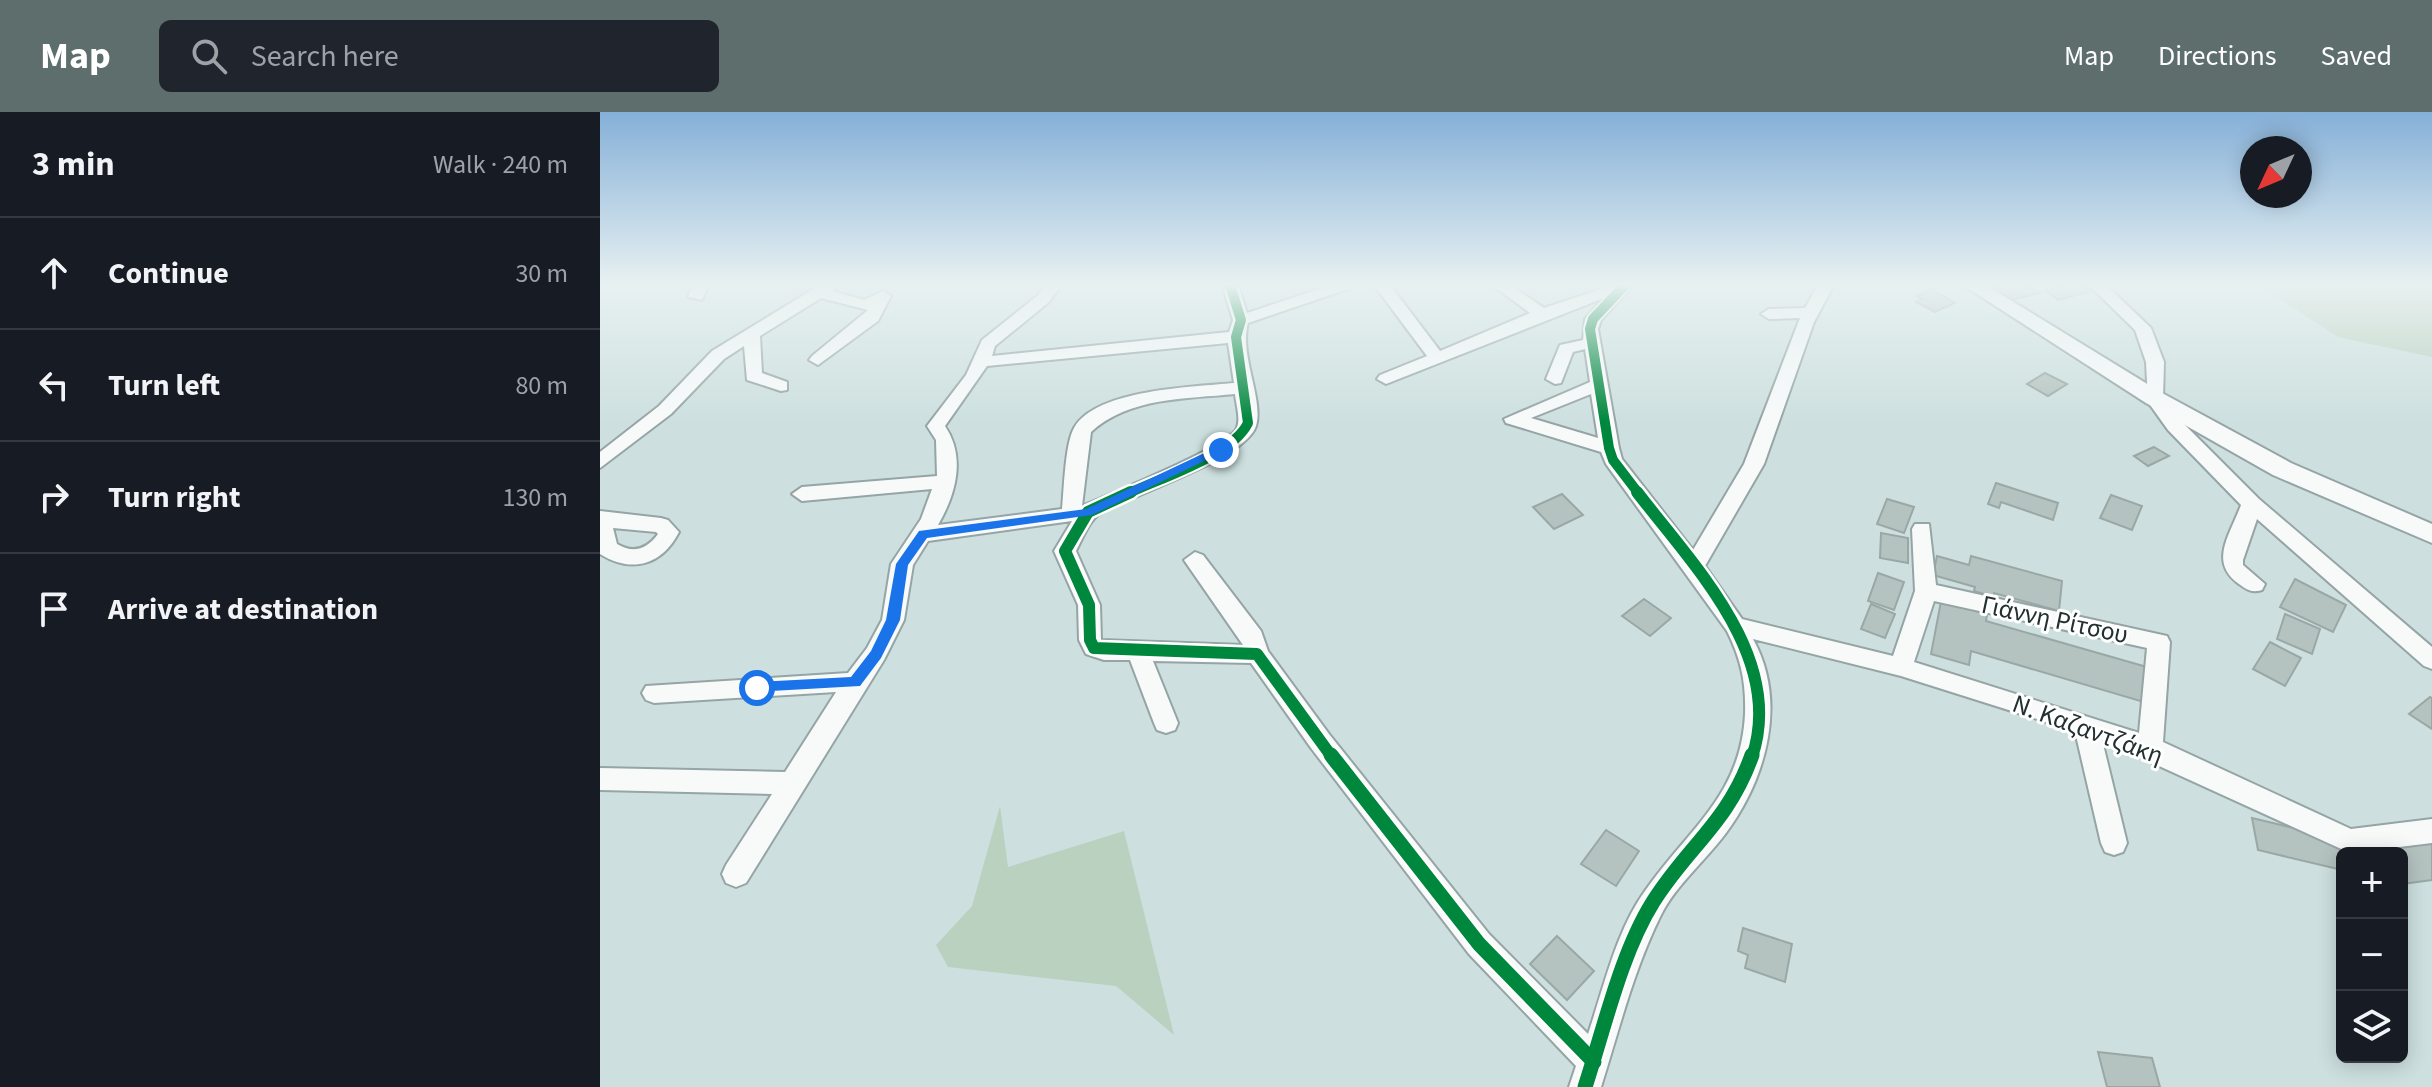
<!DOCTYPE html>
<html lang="en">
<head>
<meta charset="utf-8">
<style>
	:root { --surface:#171b24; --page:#20242c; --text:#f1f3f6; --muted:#9ea1a6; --line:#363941; --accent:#5e6e6d }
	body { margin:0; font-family:"Source Sans 3",sans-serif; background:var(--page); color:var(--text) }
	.controls { position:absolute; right:24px; bottom:24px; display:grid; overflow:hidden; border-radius:12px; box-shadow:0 4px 20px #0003 }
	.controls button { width:72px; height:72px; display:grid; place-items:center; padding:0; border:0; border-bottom:2px solid var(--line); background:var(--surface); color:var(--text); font:40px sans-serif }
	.compass { position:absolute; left:1640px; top:24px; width:72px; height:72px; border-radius:50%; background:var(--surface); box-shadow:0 4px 20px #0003; rotate:226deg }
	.stop { position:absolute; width:24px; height:24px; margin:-18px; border:6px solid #1a73e8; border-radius:50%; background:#fff }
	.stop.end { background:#1a73e8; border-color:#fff; box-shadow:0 2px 8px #0008 }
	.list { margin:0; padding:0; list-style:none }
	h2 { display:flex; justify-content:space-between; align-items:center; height:104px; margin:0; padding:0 32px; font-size:34px }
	h2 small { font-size:26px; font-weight:400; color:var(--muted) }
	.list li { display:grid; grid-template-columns:52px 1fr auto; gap:24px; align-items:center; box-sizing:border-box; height:112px; padding:0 32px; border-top:2px solid var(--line) }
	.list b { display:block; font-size:30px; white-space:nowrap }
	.list em { font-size:26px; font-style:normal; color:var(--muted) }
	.icon { flex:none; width:44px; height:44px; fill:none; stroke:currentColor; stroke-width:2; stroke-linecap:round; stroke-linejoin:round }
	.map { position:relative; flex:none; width:1832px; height:975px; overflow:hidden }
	header { display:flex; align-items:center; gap:48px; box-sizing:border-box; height:112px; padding:0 40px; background:var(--accent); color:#fff }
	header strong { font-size:38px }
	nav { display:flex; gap:44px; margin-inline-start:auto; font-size:28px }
	.search { width:560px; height:72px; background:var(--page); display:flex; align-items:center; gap:20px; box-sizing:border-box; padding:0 28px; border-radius:12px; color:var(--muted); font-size:30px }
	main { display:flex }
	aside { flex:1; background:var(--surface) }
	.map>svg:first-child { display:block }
</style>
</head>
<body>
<header>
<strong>Map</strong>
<div class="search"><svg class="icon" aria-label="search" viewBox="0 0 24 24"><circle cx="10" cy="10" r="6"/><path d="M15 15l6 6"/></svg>Search here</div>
<nav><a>Map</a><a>Directions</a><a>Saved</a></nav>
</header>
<main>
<aside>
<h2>3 min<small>Walk · 240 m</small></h2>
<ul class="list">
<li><svg class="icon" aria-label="ahead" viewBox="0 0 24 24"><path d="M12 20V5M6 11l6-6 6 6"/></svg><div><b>Continue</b></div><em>30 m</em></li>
<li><svg class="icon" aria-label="left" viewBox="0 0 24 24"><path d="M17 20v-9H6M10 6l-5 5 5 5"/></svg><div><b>Turn left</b></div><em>80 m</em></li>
<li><svg class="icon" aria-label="right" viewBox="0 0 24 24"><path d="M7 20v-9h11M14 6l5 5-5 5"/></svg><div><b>Turn right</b></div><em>130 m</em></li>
<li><svg class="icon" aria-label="arrive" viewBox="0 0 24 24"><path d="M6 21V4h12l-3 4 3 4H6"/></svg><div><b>Arrive at destination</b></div></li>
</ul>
</aside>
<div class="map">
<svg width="1832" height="975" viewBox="0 0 1832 975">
	<rect width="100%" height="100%" fill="#cde0df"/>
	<g fill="#bbd1bf">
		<path d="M1658 173H1832V245L1738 225Z"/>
		<path d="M400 694 408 755 524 719 574 923 516 874 348 855 336 833 372 794Z"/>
	</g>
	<g fill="#b5c3c0" stroke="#9aa8a5" stroke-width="2">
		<path d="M1405 173H1428L1440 181 1407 189 1390 177Z"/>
		<path d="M1468 173H1482L1492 179 1458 188 1445 178Z"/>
		<path d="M1331 177 1355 191 1335 200 1316 190 1322 187 1317 184Z"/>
		<path d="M1445 261 1467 272 1448 284 1427 272Z"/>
		<path d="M1554 335 1569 344 1548 354 1534 344Z"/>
		<path d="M1396 371 1458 391 1453 408 1401 390 1399 396 1388 392Z"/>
		<path d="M962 382 983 403 954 417 933 395Z"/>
		<path d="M1511 383 1542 394 1532 418 1500 406Z"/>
		<path d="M1287 387 1314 395 1304 421 1277 412Z"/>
		<path d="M1281 421 1308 426V451L1280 446Z"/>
		<path d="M1337 444 1369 453 1371 444 1462 469 1459 499 1394 481V485L1374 479 1375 475 1333 463Z"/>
		<path d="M1278 461 1304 470 1294 498 1268 489Z"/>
		<path d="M1695 467 1746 493 1733 520 1680 495Z"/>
		<path d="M1342 484 1377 494 1376 499 1387 502 1386 509 1547 555V591L1371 539 1369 553 1331 542Z"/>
		<path d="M1044 487 1071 506 1050 524 1022 504Z"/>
		<path d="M1271 492 1295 502 1285 526 1261 517Z"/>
		<path d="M1685 502 1720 517 1712 542 1677 527Z"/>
		<path d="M1670 530 1701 546 1685 574 1653 557Z"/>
		<path d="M1830 585 1832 586V617L1809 602Z"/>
		<path d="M1652 706 1777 736 1832 727V768L1802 772V741H1742V758L1658 738Z"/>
		<path d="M1006 718 1039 739 1016 774 981 752Z"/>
		<path d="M1143 816 1192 832 1185 870 1145 856 1148 843 1138 839Z"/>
		<path d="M957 824 994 859 967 888 930 852Z"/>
		<path d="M1498 940 1552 946 1560 975H1507Z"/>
	</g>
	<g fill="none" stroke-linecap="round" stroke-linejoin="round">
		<defs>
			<g id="minor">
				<path d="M93 173H109L102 188 88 185Z"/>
				<path d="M220 173H238L232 179 264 188 283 179 291 184 278 209 218 253 209 248 212 244 268 198 221 186 160 224 162 261 187 270V278L181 279 147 268 144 234 124 247 71 302 0 356V340L59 294 112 239Z"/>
				<path d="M445 173H461L449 190 395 234 392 244 629 220 633 208 622 173H638L647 201 731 173H753L751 176 648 211C639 243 664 288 656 314 645 348 531 382 498 403 488 410 482 428 476 439L500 493 501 528 643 533 584 448 595 440 603 443 661 519 668 539 729 622 889 822 988 922C1004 875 1016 819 1045 779 1088 717 1141 684 1145 602 1146 570 1141 547 1127 519L1006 352 1001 340 906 311 904 307 990 270 985 237 973 240 961 271 955 272 946 267 960 233 983 228 985 207 1004 186 786 272 777 267 780 263 827 244 774 173H790L840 239 930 201 892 173H910L944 196 1013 173H1033L1001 208 998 217 1019 336 1022 347 1093 438 1144 352 1200 206 1169 207 1161 202 1169 197 1205 196 1218 173H1234L1214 210 1164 352 1105 454 1142 507 1293 544 1315 479 1312 417 1315 412H1329L1336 473 1567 524 1570 530 1563 630 1751 717 1832 707V731L1750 741 1502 628 1527 731 1523 740 1514 743 1505 740 1501 731 1475 619 1301 564 1153 527C1188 590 1166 667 1126 721 1106 748 1076 773 1061 803 1034 857 1019 918 1001 975H969L976 954 869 842 711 636 651 551 553 549 578 611 575 618 566 621 557 618 554 611 530 548H504L486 542 479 528 478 493 454 439 472 409 328 429 313 453 304 508 284 548 146 771 136 775 126 771 122 762 126 753 172 682 0 678V656L185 660 236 580 54 591 46 588 42 581 46 574 248 561 267 536 282 508 291 452 321 407 332 377 202 389 192 382 202 375 337 364 336 328 327 314 366 263 382 228 437 184ZM628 231 634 271C594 275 496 277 474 316 465 332 464 377 462 397L338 413C356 382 366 345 345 314L387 254ZM635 282C636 293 642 310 635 319 620 337 509 383 482 394L491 320C529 285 586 287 635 282ZM991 282 998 326 931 306ZM1334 489 1547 536 1539 621 1314 550Z"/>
				<path d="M1489 173H1506L1551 216 1564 250 1563 286 1582 310 1659 387 1832 535V557L1824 554 1657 407 1643 448V453L1665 472 1662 478C1652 481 1647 478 1639 472 1608 450 1630 423 1641 393L1568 318 1548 290 1546 250 1535 218Z"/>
				<path d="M0 399 61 406 68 408 79 420C62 453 32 462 0 442ZM13 416 56 420 58 422C47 437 34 442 17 432Z"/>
			</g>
			<path id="major" d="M1363 173H1386L1562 281 1691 351 1832 412V431L1673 363 1546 291Z"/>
		</defs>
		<use href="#minor" stroke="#95a4a4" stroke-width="4"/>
		<use href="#major" stroke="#95a4a4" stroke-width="4"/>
		<use href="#minor" fill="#f8fafa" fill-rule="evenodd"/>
		<use href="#major" fill="#f8fafa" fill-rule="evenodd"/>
		<defs>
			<g id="cycleway-far2">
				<path d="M1025 173 993 207 990 217 1009 336 1013 348 1039 382"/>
				<path d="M527 382C560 366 632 344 648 311L636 225 641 208 630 173"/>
			</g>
			<g id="cycleway-far1">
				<path d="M531 380 488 400 465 439 489 493 490 528 494 536 657 542 732 645"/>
				<path d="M1037 380C1093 453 1186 546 1152 645"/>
			</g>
			<g id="cycleway">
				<path d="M731 643 879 832 994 950"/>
				<path d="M985 975C1004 917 1021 841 1053 790 1088 734 1128 711 1152 643"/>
			</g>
		</defs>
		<use href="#cycleway-far2" stroke="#fff" stroke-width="14"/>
		<use href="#cycleway-far1" stroke="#fff" stroke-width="17"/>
		<use href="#cycleway" stroke="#fff" stroke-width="20"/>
		<use href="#cycleway-far2" stroke="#00873e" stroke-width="10"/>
		<use href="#cycleway-far1" stroke="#00873e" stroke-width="12"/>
		<use href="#cycleway" stroke="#00873e" stroke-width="15"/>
	</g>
	<linearGradient id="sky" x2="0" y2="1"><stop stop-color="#85b0d8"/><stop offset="0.56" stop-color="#e8f1f1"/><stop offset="1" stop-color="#e8f1f1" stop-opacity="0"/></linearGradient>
	<rect width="1832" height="309" fill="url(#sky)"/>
	<path fill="#1a73e8" d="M617 335 627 338 492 403 327 426 308 453 300 508 281 546 260 574 152 580V572L157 570 251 565 271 539 286 508 296 452 319 419 486 397Z"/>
	<g text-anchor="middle" stroke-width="6" stroke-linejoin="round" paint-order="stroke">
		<g font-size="26" fill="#223030" stroke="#fff">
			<text transform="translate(1455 507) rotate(12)" y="9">Γιάννη Ρίτσου</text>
			<text transform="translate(1488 617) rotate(20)" y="9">Ν. Καζαντζάκη</text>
		</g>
	</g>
</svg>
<div class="controls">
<button>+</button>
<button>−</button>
<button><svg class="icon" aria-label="layers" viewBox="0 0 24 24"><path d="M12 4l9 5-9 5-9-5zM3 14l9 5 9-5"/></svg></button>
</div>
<svg class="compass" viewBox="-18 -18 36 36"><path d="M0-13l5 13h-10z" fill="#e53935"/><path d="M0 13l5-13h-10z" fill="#9ea1a6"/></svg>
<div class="stop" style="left:157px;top:576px"></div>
<div class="stop end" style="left:621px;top:338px"></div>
</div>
</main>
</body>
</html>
